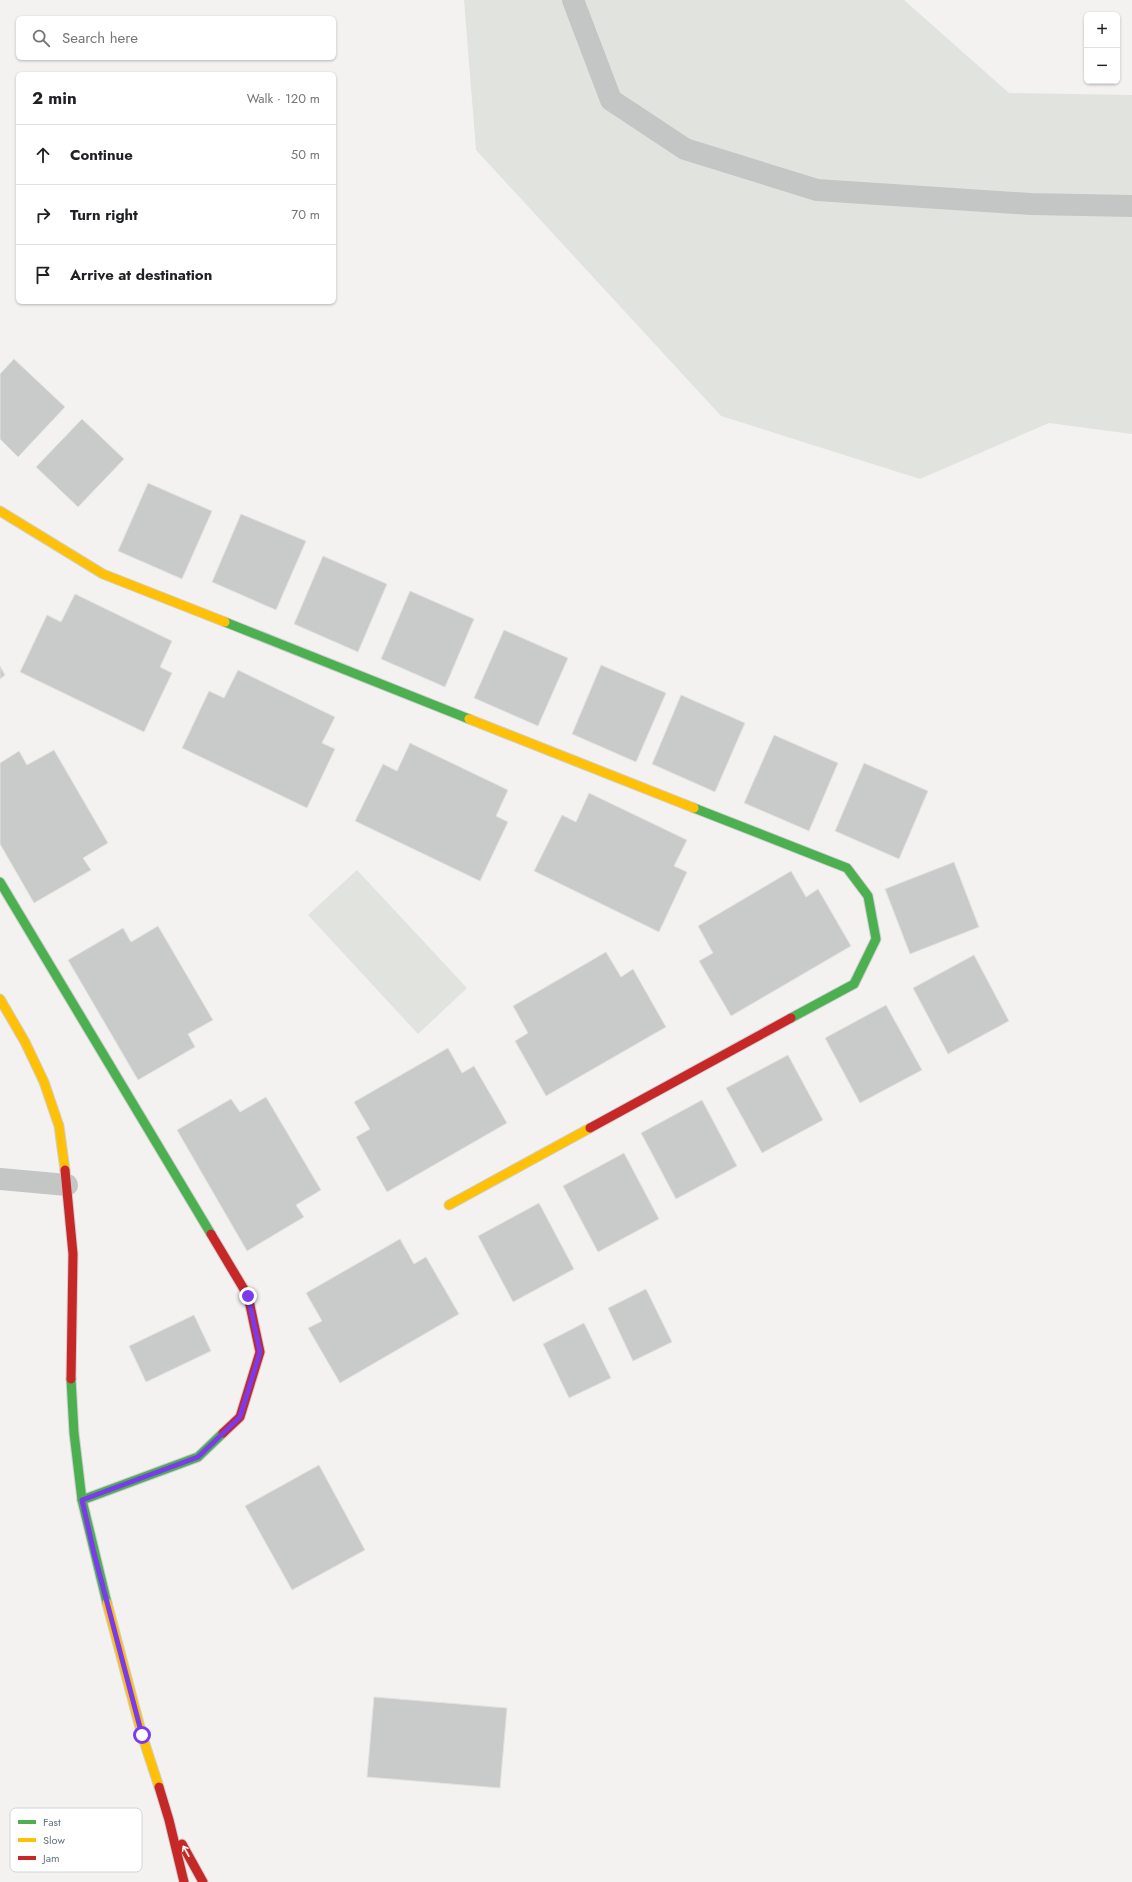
<!DOCTYPE html>
<html lang="en">
<head>
<meta charset="utf-8">
<style>
	:root { --surface:#fff; --page:#f2f2f2; --text:#202124; --muted:#757577; --line:#e0e0e0 }
	body { margin:0; font-family:Jost,sans-serif; background:var(--page); color:var(--text) }
	.controls { position:absolute; right:12px; top:12px; display:grid; overflow:hidden; border-radius:6px; box-shadow:0 1px 3px #0004 }
	.controls button { width:36px; height:36px; display:grid; place-items:center; padding:0; border:0; border-bottom:1px solid var(--line); background:var(--surface); color:var(--text); font:20px sans-serif }
	.stop { position:absolute; width:12px; height:12px; margin:-9px; border:3px solid #7c3aed; border-radius:50%; background:#fff }
	.stop.end { background:#7c3aed; border-color:#fff; box-shadow:0 1px 4px #0008 }
	.list { margin:0; padding:0; list-style:none }
	h2 { display:flex; justify-content:space-between; align-items:center; height:52px; margin:0; padding:0 16px; font-size:17px }
	h2 small { font-size:13px; font-weight:400; color:var(--muted) }
	.list li { display:grid; grid-template-columns:26px 1fr auto; gap:12px; align-items:center; box-sizing:border-box; height:60px; padding:0 16px; border-top:1px solid var(--line) }
	.list b { display:block; font-size:15px; white-space:nowrap }
	.list em { font-size:13px; font-style:normal; color:var(--muted) }
	.icon { flex:none; width:22px; height:22px; fill:none; stroke:currentColor; stroke-width:2; stroke-linecap:round; stroke-linejoin:round }
	.map { position:relative; flex:none; width:1132px; height:1882px; overflow:hidden }
	.search { position:absolute; background:var(--surface); box-shadow:0 1px 3px #0004; left:16px; top:16px; width:320px; height:44px; display:flex; align-items:center; gap:10px; box-sizing:border-box; padding:0 14px; border-radius:6px; color:var(--muted); font-size:15px }
	.panel { position:absolute; background:var(--surface); box-shadow:0 1px 3px #0004; left:16px; top:72px; width:320px; height:232px; border-radius:6px }
	.map>svg:first-child { display:block }
</style>
</head>
<body>
<div class="map">
<svg width="1132" height="1882" viewBox="0 0 1132 1882">
	<rect width="100%" height="100%" fill="#f3f2f0"/>
	<g fill="#e1e4de">
		<path d="M464 0H904L1009 93 1132 95V434L1049 423 920 479 721 416 476 150Z"/>
		<path d="M357 870 467 988 418 1034 308 915Z"/>
	</g>
	<g fill="#c9caca" stroke="#e2e2e0">
		<path d="M14 359 65 407 18 457 0 439V374Z"/>
		<path d="M82 419 124 459 78 507 36 467Z"/>
		<path d="M148 483 212 511 182 579 118 551Z"/>
		<path d="M241 514 306 541 276 610 212 582Z"/>
		<path d="M323 556 387 584 358 652 294 624Z"/>
		<path d="M410 591 474 619 445 687 381 659Z"/>
		<path d="M75 594 172 641 160 667 172 673 144 732 20 672 47 615 61 622Z"/>
		<path d="M504 630 568 658 538 726 474 698Z"/>
		<path d="M601 665 666 693 636 762 572 734Z"/>
		<path d="M0 666 5 675 0 679Z"/>
		<path d="M238 670 335 717 322 743 335 749 307 808 182 748 209 691 224 698Z"/>
		<path d="M681 695 745 723 715 792 652 764Z"/>
		<path d="M774 735 838 763 809 831 744 803Z"/>
		<path d="M410 743 508 790 496 816 508 822 480 881 355 821 383 764 397 771Z"/>
		<path d="M54 750 108 843 83 858 91 870 34 903 0 844V763L19 751 27 765Z"/>
		<path d="M864 763 928 791 899 859 835 831Z"/>
		<path d="M589 793 687 840 674 866 687 872 659 932 534 871 562 815 576 822Z"/>
		<path d="M954 862 979 927 910 954 885 889Z"/>
		<path d="M791 871 806 897 818 889 851 946 731 1016 699 961 713 953 698 926Z"/>
		<path d="M158 926 213 1020 188 1034 195 1047 138 1080 68 960 123 928 131 942Z"/>
		<path d="M606 952 621 977 633 969 666 1027 546 1096 515 1041 528 1033 513 1006Z"/>
		<path d="M974 955 1009 1021 948 1054 913 988Z"/>
		<path d="M886 1005 922 1070 860 1103 825 1038Z"/>
		<path d="M448 1048 462 1073 474 1066 507 1123 387 1192 356 1137 370 1129 354 1102Z"/>
		<path d="M788 1055 823 1120 762 1153 726 1088Z"/>
		<path d="M266 1097 321 1190 296 1205 304 1217 247 1251 177 1130 231 1099 240 1112Z"/>
		<path d="M702 1100 737 1166 676 1199 641 1133Z"/>
		<path d="M624 1153 659 1219 598 1252 563 1186Z"/>
		<path d="M539 1203 574 1269 513 1302 478 1236Z"/>
		<path d="M400 1239 414 1264 426 1257 459 1314 340 1383 308 1328 322 1321 306 1293Z"/>
		<path d="M646 1289 672 1342 633 1361 608 1308Z"/>
		<path d="M194 1315 211 1351 146 1382 129 1346Z"/>
		<path d="M584 1323 611 1378 569 1398 543 1344Z"/>
		<path d="M319 1465 365 1550 292 1590 245 1506Z"/>
		<path d="M374 1697 507 1708 500 1788 367 1777Z"/>
	</g>
	<g fill="none" stroke-linecap="round" stroke-linejoin="round">
		<defs>
			<g id="fast">
				<path d="M225 622 469 719"/>
				<path d="M694 808 847 868 868 896 876 939 854 984 791 1018"/>
				<path d="M0 882 211 1234"/>
				<path d="M71 1379 74 1433 82 1500 107 1603"/>
				<path d="M82 1500 198 1457 223 1433"/>
			</g>
			<g id="slow">
				<path d="M0 511 103 574 225 622"/>
				<path d="M469 719 694 808"/>
				<path d="M0 999 25 1042 44 1082 59 1126 65 1170"/>
				<path d="M449 1205 590 1128"/>
				<path d="M107 1603 142 1735 159 1787"/>
			</g>
			<g id="jam">
				<path d="M590 1128 791 1018"/>
				<path d="M65 1170 73 1254 71 1379"/>
				<path d="M211 1234 248 1296 260 1352 240 1417 223 1433"/>
				<path d="M159 1787 169 1820 184 1882"/>
				<path d="M182 1844 203 1882"/>
			</g>
		</defs>
		<use href="#fast" stroke="#cfd0d0" stroke-width="11"/>
		<use href="#slow" stroke="#cfd0d0" stroke-width="11"/>
		<use href="#jam" stroke="#cfd0d0" stroke-width="11"/>
		<g stroke="#c4c6c6" stroke-width="22">
			<path d="M573 0 611 100 685 149 817 190 1031 204 1132 206"/>
			<path d="M0 1179 67 1185"/>
		</g>
		<use href="#fast" stroke="#4caf50" stroke-width="9"/>
		<use href="#slow" stroke="#ffc107" stroke-width="9"/>
		<use href="#jam" stroke="#c62828" stroke-width="9"/>
	</g>
	<defs><path id="oneway-shaft" d="M-6 0H5M1.5-3L5.5 0L1.5 3" fill="none" stroke-width="1.6" stroke-linecap="round" stroke-linejoin="round"/></defs>
	<use stroke="#f6fbf6" href="#oneway-shaft" transform="translate(186 1851) rotate(-119)"/>
	<g fill="none" stroke-linecap="round" stroke-linejoin="round">
		<path stroke="#7c3aed" stroke-width="5" d="M142 1735 94 1553 82 1500 198 1457 240 1417 260 1352 248 1296"/>
	</g>
	<rect x="10" y="1808" width="132" height="64" rx="6" fill="#fff" stroke="#d0d6d9" stroke-width="1"/>
	<rect x="18" y="1820" width="18" height="4" fill="#4caf50"/>
	<rect x="18" y="1838" width="18" height="4" fill="#ffc107"/>
	<rect x="18" y="1856" width="18" height="4" fill="#c62828"/>
	<g font-size="11" fill="#637680">
		<text x="43" y="1826">Fast</text>
		<text x="43" y="1844">Slow</text>
		<text x="43" y="1862">Jam</text>
	</g>
</svg>
<div class="controls">
<button>+</button>
<button>−</button>
</div>
<div class="stop" style="left:142px;top:1735px"></div>
<div class="stop end" style="left:248px;top:1296px"></div>
<div class="search"><svg class="icon" aria-label="search" viewBox="0 0 24 24"><circle cx="10" cy="10" r="6"/><path d="M15 15l6 6"/></svg>Search here</div>
<section class="panel">
<h2>2 min<small>Walk · 120 m</small></h2>
<ul class="list">
<li><svg class="icon" aria-label="ahead" viewBox="0 0 24 24"><path d="M12 20V5M6 11l6-6 6 6"/></svg><div><b>Continue</b></div><em>50 m</em></li>
<li><svg class="icon" aria-label="right" viewBox="0 0 24 24"><path d="M7 20v-9h11M14 6l5 5-5 5"/></svg><div><b>Turn right</b></div><em>70 m</em></li>
<li><svg class="icon" aria-label="arrive" viewBox="0 0 24 24"><path d="M6 21V4h12l-3 4 3 4H6"/></svg><div><b>Arrive at destination</b></div></li>
</ul>
</section>
</div>
</body>
</html>
